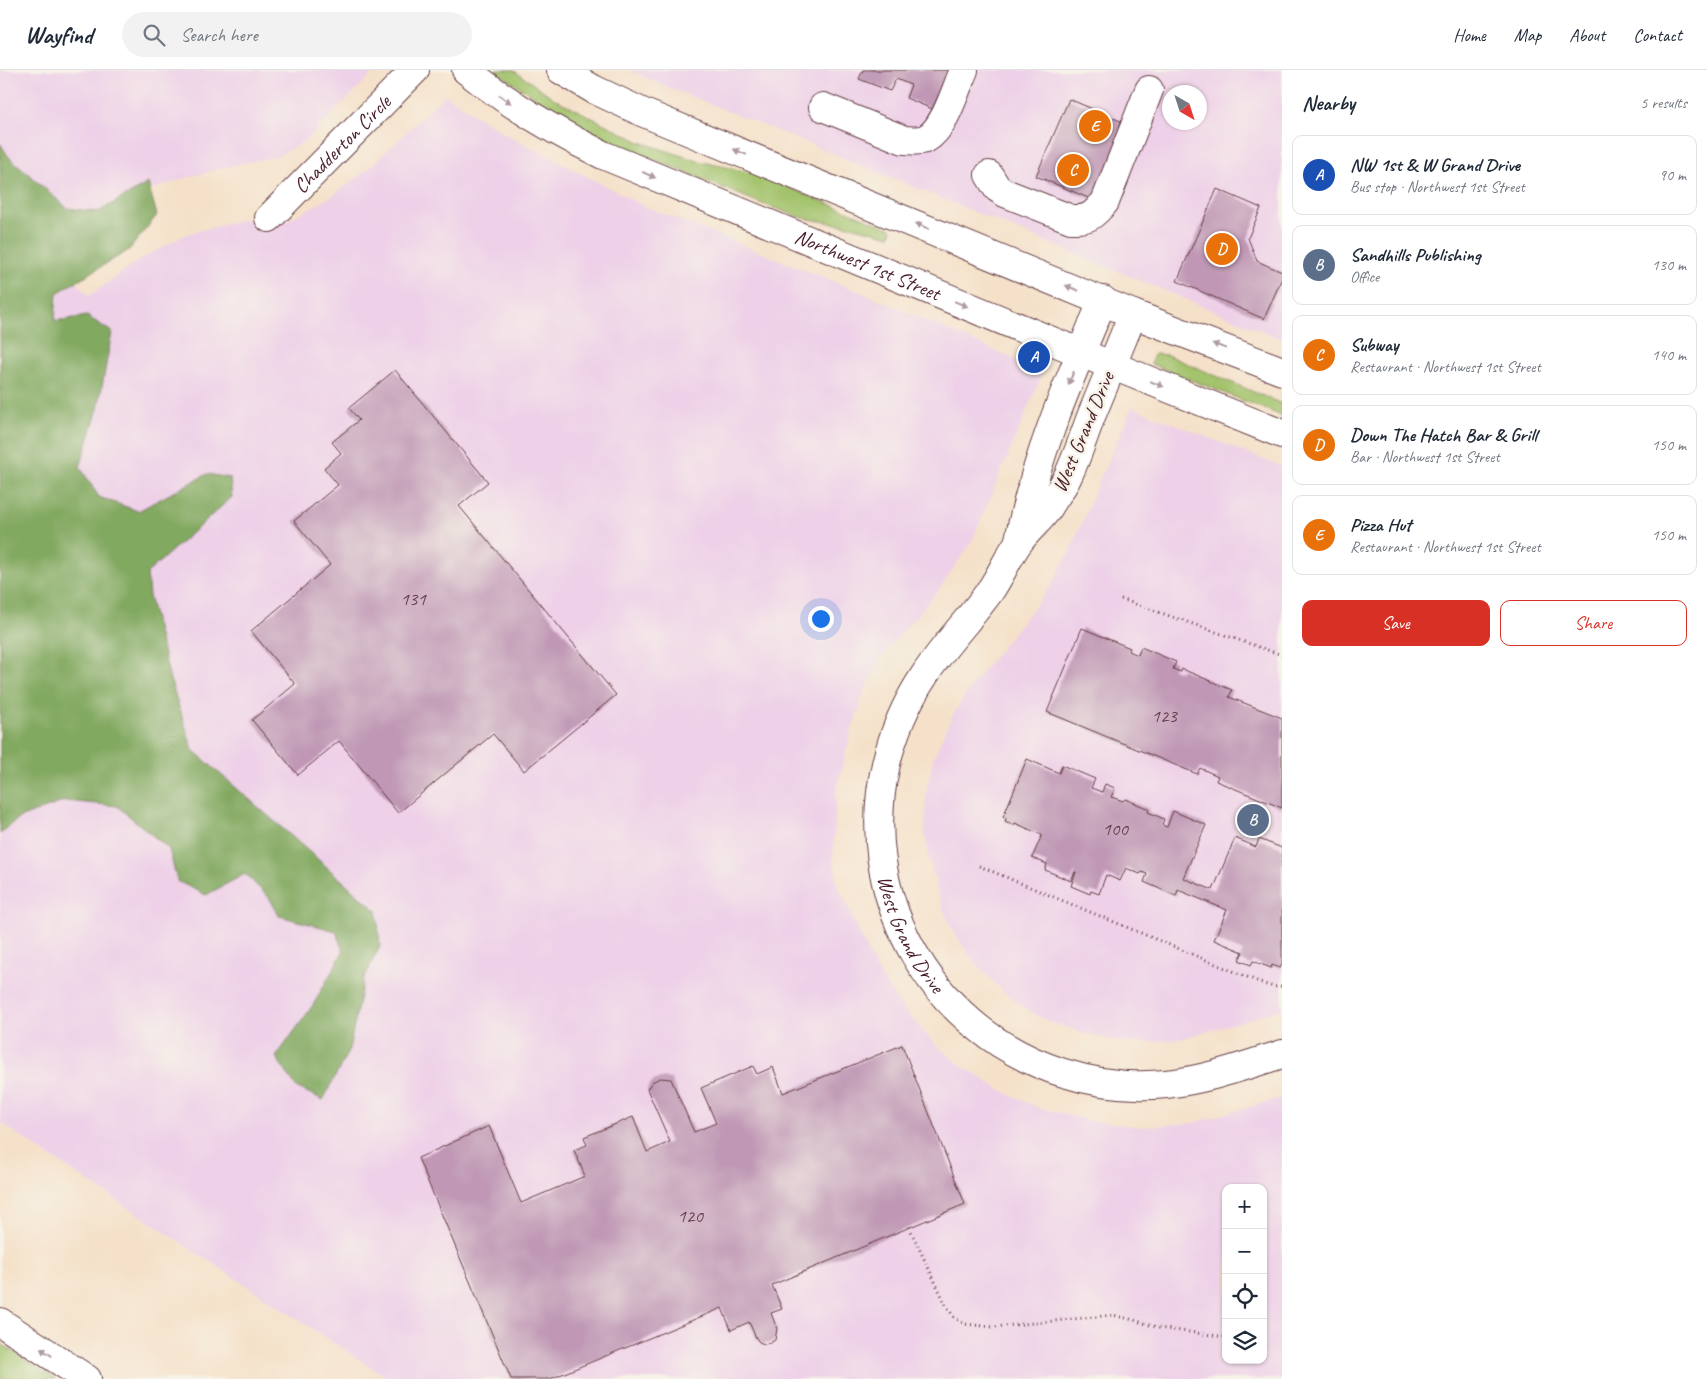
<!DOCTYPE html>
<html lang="en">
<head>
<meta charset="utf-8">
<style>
	:root { --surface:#fff; --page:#f2f2f3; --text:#1f2937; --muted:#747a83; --line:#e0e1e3; --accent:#d93025 }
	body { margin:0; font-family:Caveat,sans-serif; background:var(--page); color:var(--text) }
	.controls { position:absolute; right:15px; bottom:15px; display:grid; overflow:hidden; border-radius:10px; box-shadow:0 1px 4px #0004 }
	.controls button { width:45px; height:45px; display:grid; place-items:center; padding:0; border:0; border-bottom:1px solid var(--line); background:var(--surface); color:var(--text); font:25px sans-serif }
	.compass { position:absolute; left:1162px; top:15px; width:45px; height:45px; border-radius:50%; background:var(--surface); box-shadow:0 1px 4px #0004; rotate:141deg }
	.you { position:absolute; left:820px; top:548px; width:18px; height:18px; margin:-12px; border:4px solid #fff; border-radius:50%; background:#1a73e8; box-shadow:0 0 0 8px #1a73e833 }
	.badge { display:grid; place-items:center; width:32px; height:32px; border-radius:50%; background:var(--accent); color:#fff; font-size:16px; font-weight:700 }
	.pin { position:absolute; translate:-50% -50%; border:2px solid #fff; box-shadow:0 1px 5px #0006 }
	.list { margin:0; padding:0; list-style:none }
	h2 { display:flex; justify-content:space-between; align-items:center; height:65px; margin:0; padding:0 20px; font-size:21px }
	h2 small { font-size:16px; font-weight:400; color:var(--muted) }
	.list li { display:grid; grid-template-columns:32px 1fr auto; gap:15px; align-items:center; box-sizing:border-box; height:80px; margin:0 10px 10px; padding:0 10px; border:1px solid var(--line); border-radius:10px }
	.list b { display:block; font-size:19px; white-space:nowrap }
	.list p { margin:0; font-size:16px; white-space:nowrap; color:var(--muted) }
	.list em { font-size:16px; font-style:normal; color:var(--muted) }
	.actions { display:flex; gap:10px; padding:15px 20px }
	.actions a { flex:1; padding:11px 0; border:1px solid var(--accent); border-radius:10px; text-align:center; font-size:18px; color:var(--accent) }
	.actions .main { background:var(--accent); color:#fff }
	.icon { flex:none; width:28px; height:28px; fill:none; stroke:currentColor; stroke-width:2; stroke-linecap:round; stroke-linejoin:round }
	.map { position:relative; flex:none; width:1282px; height:1309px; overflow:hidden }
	header { display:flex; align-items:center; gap:30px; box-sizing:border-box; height:70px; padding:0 25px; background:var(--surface); border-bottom:1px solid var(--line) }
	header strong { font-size:24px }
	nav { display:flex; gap:28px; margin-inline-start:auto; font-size:18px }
	.search { width:350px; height:45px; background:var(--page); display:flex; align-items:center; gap:12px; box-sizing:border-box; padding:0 18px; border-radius:28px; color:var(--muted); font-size:19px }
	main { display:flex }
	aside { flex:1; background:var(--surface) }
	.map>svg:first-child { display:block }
</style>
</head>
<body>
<header>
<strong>Wayfind</strong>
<div class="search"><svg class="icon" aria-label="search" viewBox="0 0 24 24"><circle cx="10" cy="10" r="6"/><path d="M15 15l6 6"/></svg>Search here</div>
<nav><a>Home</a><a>Map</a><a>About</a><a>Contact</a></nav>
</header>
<main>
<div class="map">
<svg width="1282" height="1309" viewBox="0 0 1282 1309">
	<rect width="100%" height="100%" fill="#f7f3e8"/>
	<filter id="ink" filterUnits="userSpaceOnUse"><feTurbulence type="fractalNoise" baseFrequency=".02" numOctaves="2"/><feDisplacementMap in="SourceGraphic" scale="10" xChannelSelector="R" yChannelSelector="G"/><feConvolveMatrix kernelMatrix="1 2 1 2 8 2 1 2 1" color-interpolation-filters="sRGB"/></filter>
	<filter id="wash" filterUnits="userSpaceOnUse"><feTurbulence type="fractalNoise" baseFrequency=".0096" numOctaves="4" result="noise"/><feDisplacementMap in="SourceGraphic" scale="20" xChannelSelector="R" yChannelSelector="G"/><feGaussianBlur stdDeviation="1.12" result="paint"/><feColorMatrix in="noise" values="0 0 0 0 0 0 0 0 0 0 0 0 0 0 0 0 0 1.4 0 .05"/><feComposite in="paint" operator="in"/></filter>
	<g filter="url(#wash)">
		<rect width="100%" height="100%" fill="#f5e1c9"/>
		<g fill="#eed0e8" fill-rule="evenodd">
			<path d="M0 0H376L306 70 278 86 230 96 182 109 135 126 52 183 89 226 141 189 187 164 241 150 286 151 329 128 367 100 445 25 505 64 644 136 875 228 1043 302 971 473 937 522 880 588 864 623 851 662 836 721 833 787 838 815 865 876 880 906 902 937 934 973 959 994 1000 1020 1039 1038 1091 1051 1141 1057 1193 1053 1282 1028V1309H389L28 1072 0 1052ZM1226 1118H1263V1290H1226Z"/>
			<path d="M630 0H1282V269L795 68 650 10ZM1170 22H1200V52H1170Z"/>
			<path d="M1132 337 1282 397V939L1181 969 1150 972H1121L1091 965 1055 954 1034 944 1004 922 974 892 953 861 942 837 930 793 925 764 926 723 933 688 952 646 975 611 1051 516 1070 482 1096 418Z"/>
		</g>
		<g fill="#a3c36c" stroke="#76714c">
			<path d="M494 0H513L555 29 640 72 698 91 749 102 892 159 890 166 855 157 803 148 760 133 611 72 569 50Z"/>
			<path d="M1154 284 1167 285 1282 334V346L1151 294Z"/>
			<path d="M0 1273 55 1309H0Z"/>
		</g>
		<path fill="#82a960" stroke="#666446" d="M0 73 8 86 67 138 98 142 148 113 157 145 129 180 57 223 55 251 87 246 112 262 98 339 80 397 99 427 138 441 207 404 230 408 232 427 147 503 149 526 170 609 193 680 377 841 380 876 363 911 349 980 323 1030 296 1017 276 987 313 935 343 882 336 861 279 846 270 829 245 804 206 825 177 811 169 779 117 736 65 731 19 748 0 764Z"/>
		<g id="blocks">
			<g fill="#c098b5">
				<path d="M863 0H954L937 41 906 28 911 15 896 9 890 21 859 9Z"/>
				<path d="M1069 29 1130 55 1098 132 1036 106Z"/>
				<path d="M1217 119 1261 138 1248 168 1257 191 1282 202V208L1264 249 1177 211Z"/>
				<path d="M395 300 488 412 459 436 616 625 524 701 493 664 398 743 339 671 298 705 252 650 295 614 251 561 330 495 294 451 338 415 324 398 341 383 332 372 359 350 349 338Z"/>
				<path d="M1082 558 1130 578 1129 581 1138 585 1141 577 1176 592 1173 599 1181 602 1182 599 1232 620 1229 627 1282 648V738L1216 711 1218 706 1200 698 1197 704 1047 642Z"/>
				<path d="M1027 689 1059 703 1062 695 1095 709 1091 718 1102 722 1105 714 1115 718 1111 727 1123 731 1125 729 1149 739 1148 742 1164 749 1162 755 1167 757 1173 741 1206 755 1183 808 1213 820 1235 768 1256 777 1259 769 1282 778V893L1280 898 1272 895 1271 898 1253 891 1251 895 1239 890 1243 882 1214 870 1227 840 1178 820 1176 826 1144 812 1147 804 1142 802 1140 804 1126 798 1120 811 1106 805 1099 824 1091 821 1090 824 1071 816 1076 802H1075L1071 811 1045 800 1047 794 1032 788 1042 765 1015 753 1014 755 1005 751 1006 748 1003 747Z"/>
				<path d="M902 975 965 1134 772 1215 782 1239 771 1243 777 1259 775 1270 770 1273 764 1274 759 1272 756 1268 749 1252 731 1260 722 1238 550 1309H511L418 1088 489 1056 521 1133 585 1106 574 1080 587 1075 584 1067 633 1047 647 1082 670 1072 647 1019 652 1012 660 1008 671 1009 694 1062 716 1053 701 1018 753 996 757 1004 773 997 783 1023Z"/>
			</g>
		</g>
	</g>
	<g filter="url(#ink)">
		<use href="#blocks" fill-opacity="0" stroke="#643c43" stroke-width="1"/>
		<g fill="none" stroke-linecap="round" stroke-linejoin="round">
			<defs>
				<g id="minor">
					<path d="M823 37 904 70C911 70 920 72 927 68 945 58 956 18 964 0"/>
					<path d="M989 105 997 118 1005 123 1071 149C1090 150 1093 145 1105 132L1149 20"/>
					<path id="s1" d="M269 148 415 0"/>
					<path id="s2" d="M1133 244C1119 277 1106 311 1092 344 1084 365 1077 388 1067 408 1062 418 1055 427 1049 437 1041 450 1028 459 1019 472 1008 487 1001 505 990 521 969 550 943 576 924 606 850 718 869 864 971 952 1024 997 1096 1021 1166 1014 1206 1010 1244 996 1282 984"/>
					<path d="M1019 470C1035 387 1070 308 1103 230"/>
				</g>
				<g id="major">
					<path id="s3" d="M466 0C510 35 553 61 603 85L1081 283 1282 364"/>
					<path d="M561 0 593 19 644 43 1133 244 1282 301"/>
					<path d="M0 1252 87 1309"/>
				</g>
			</defs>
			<use href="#minor" stroke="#643c43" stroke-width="30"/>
			<use href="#major" stroke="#643c43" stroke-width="30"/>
			<g stroke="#643c43" stroke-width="3" stroke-dasharray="1 4" stroke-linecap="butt">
				<path d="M1121 529 1282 585"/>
				<path d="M979 796 1264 914 1274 917 1282 916"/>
				<path d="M909 1157 946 1235 954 1247 964 1254 994 1257 1113 1245 1134 1250 1159 1258 1226 1267"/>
			</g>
			<use href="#minor" stroke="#fff" stroke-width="28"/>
			<use href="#major" stroke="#fff" stroke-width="28"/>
		</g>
		<defs><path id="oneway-solid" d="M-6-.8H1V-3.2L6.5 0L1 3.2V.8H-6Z" transform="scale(1.25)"/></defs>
		<g fill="#ae9aa0">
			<use href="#oneway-solid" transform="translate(505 29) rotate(35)"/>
			<use href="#oneway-solid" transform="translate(740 82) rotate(-157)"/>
			<use href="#oneway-solid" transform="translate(649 105) rotate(24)"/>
			<use href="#oneway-solid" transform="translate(922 156) rotate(-158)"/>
			<use href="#oneway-solid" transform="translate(1072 218) rotate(-158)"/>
			<use href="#oneway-solid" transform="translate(961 234) rotate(22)"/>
			<use href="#oneway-solid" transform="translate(1219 276) rotate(-159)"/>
			<use href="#oneway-solid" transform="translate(1071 308) rotate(113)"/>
			<use href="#oneway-solid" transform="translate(1157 314) rotate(22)"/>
			<use href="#oneway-solid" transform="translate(46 1282) rotate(-147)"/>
		</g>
	</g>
	<g text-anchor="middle" stroke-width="5" stroke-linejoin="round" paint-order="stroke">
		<g font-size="19" fill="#683d4e">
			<text x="413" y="535">131</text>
			<text x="1164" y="652">123</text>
			<text x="1115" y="765">100</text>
			<text x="690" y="1152">120</text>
		</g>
		<g font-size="21" fill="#4a1f2b" stroke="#f7f3e8">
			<text dy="7" stroke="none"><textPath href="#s1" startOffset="104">Chadderton Circle</textPath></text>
			<text dy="7" stroke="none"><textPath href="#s3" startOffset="448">Northwest 1st Street</textPath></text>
			<text transform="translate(1083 362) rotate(-67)" y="7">West Grand Drive</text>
			<text dy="7" stroke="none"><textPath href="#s2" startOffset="695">West Grand Drive</textPath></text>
		</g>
	</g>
</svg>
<div class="controls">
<button>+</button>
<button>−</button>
<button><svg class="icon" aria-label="locate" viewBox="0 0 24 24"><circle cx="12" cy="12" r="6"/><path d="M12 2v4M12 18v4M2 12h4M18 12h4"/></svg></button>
<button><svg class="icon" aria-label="layers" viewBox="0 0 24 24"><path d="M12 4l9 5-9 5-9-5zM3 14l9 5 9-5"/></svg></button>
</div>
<svg class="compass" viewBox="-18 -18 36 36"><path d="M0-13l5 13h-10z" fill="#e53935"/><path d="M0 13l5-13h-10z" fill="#747a83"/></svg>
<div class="you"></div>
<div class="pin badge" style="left:1034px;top:287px;background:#1a4fb4">A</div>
<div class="pin badge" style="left:1253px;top:750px;background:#5c6f8a">B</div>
<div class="pin badge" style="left:1073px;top:100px;background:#e8710a">C</div>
<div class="pin badge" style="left:1222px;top:179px;background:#e8710a">D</div>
<div class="pin badge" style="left:1095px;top:56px;background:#e8710a">E</div>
</div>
<aside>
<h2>Nearby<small>5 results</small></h2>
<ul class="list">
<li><span class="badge" style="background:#1a4fb4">A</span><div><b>NW 1st &amp; W Grand Drive</b><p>Bus stop · Northwest 1st Street</p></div><em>90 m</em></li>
<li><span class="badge" style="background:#5c6f8a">B</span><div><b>Sandhills Publishing</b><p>Office</p></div><em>130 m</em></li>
<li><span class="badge" style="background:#e8710a">C</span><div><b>Subway</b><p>Restaurant · Northwest 1st Street</p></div><em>140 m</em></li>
<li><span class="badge" style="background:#e8710a">D</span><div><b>Down The Hatch Bar &amp; Grill</b><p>Bar · Northwest 1st Street</p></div><em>150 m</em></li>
<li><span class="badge" style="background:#e8710a">E</span><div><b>Pizza Hut</b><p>Restaurant · Northwest 1st Street</p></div><em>150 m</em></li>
</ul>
<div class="actions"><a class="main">Save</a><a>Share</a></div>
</aside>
</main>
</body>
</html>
